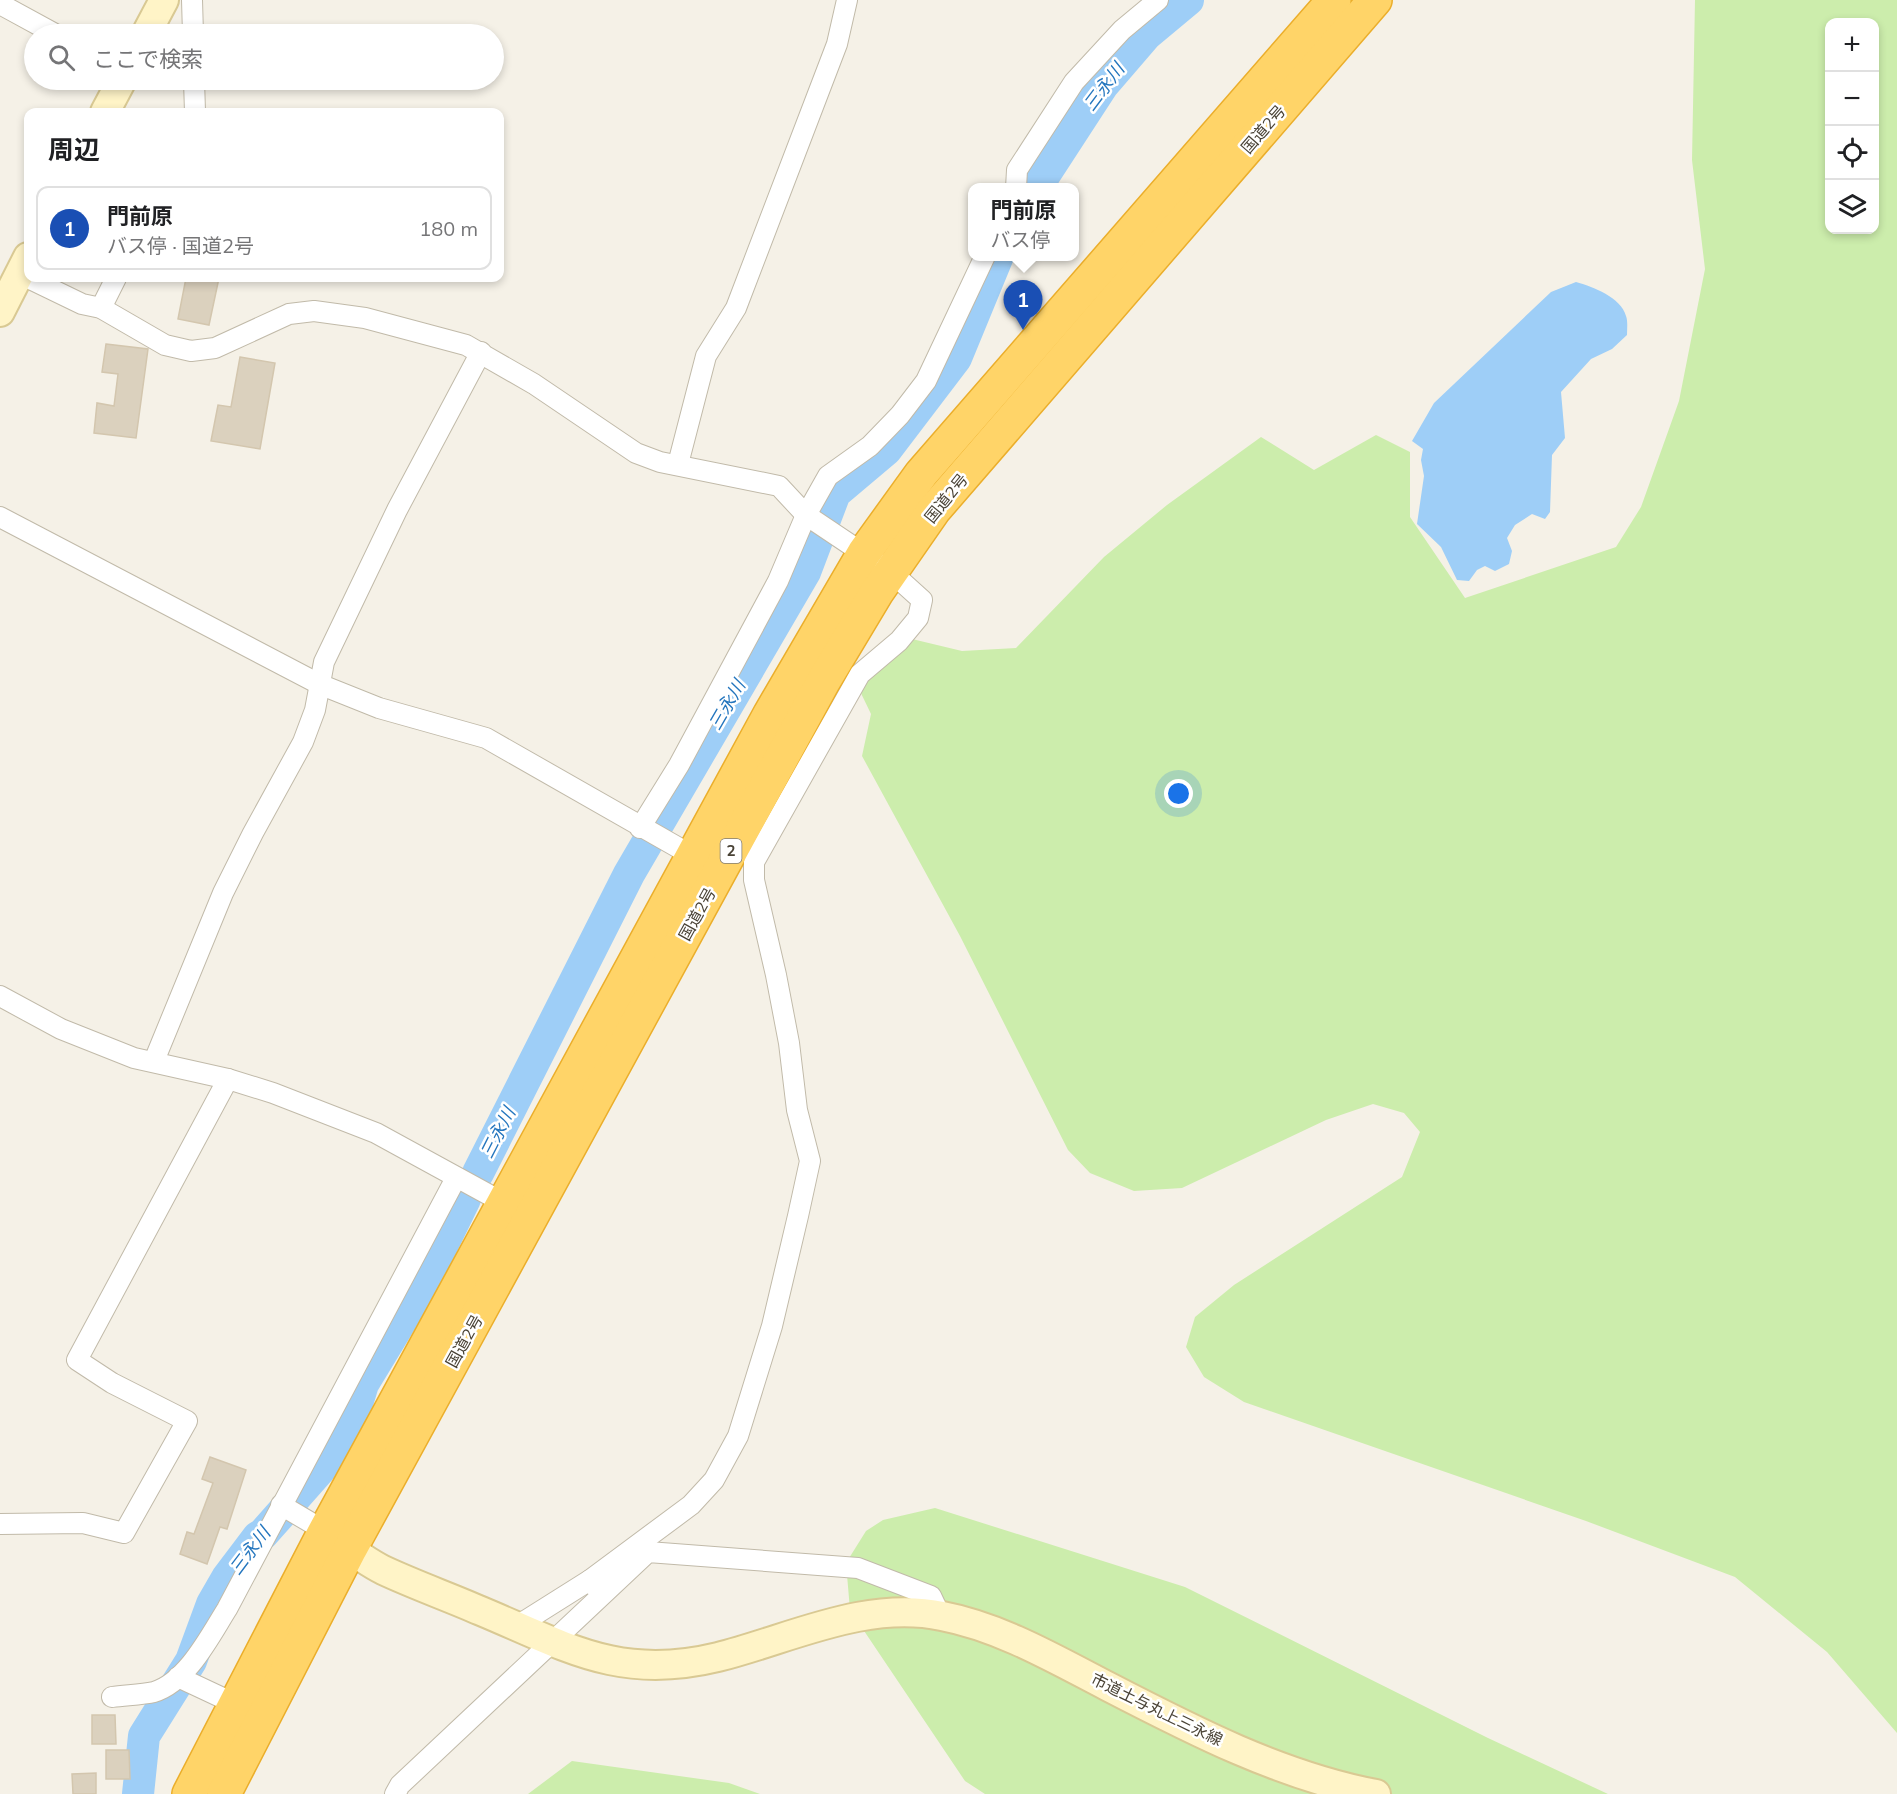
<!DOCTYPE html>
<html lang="ja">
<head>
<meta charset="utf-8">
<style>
	:root { --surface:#fff; --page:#f2f2f2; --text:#202124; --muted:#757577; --line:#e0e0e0; --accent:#ff4314 }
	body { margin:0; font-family:Mulish,"Noto Sans JP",sans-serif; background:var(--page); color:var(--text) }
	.controls { position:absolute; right:18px; top:18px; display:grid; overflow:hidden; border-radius:12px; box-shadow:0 3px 9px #0003 }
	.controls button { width:54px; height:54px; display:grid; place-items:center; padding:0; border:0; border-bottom:2px solid var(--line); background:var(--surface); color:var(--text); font:30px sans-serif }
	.you { position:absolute; left:1179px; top:794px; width:21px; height:21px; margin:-15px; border:4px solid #fff; border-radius:50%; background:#1a73e8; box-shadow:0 0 0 9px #1a73e833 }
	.badge { display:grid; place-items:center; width:39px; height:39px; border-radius:50%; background:var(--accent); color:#fff; font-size:20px; font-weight:700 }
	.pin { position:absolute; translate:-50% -50px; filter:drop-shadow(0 2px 3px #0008) }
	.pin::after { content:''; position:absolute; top:32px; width:21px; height:18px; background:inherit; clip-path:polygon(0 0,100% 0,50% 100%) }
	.popup { position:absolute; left:968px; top:183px; width:111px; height:78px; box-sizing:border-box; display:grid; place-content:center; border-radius:12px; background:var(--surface); filter:drop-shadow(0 2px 4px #0005); font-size:20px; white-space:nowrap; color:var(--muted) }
	.popup b { font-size:22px; color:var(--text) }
	.popup::after { content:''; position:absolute; left:50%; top:100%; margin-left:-12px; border:12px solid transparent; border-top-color:var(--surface) }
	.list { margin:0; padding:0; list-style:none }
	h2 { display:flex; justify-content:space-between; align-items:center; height:78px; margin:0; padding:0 24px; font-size:26px }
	h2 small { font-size:20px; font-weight:400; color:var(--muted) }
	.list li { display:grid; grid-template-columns:39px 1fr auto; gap:18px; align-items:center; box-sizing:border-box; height:84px; margin:0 12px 12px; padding:0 12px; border:2px solid var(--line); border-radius:12px }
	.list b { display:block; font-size:22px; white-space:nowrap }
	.list p { margin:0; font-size:20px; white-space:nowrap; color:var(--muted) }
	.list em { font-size:20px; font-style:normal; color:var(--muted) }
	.icon { flex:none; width:33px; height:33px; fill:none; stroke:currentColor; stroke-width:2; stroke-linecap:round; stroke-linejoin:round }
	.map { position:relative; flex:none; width:1897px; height:1794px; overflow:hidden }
	.search { position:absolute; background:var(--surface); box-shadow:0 3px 9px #0003; left:24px; top:24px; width:480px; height:66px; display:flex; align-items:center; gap:15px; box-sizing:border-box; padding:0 21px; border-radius:33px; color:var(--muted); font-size:22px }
	.panel { position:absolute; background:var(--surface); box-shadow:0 3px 9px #0003; left:24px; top:108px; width:480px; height:174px; border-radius:12px }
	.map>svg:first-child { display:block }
</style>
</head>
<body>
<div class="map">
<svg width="1897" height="1794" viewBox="0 0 1897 1794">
	<rect width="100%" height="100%" fill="#f5f1e7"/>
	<g fill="#ccedac" fill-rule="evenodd">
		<path d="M1695 0H1897V1733L1827 1652 1735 1577 1586 1521 1244 1402 1204 1377 1186 1347 1195 1317 1234 1285 1402 1177 1420 1132 1404 1113 1373 1104 1326 1120 1182 1188 1134 1191 1090 1173 1068 1150 960 936 862 756 871 714 858 687 912 639 962 651 1016 648 1104 557 1167 505 1261 437 1314 470 1376 435 1410 452V517L1465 598 1616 547 1641 507 1679 401 1705 269 1692 160ZM1830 22H1874V230H1830Z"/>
		<path d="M935 1508 1185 1587 1488 1738 1608 1794H985L965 1781 850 1610 846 1563 866 1531 883 1520Z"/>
		<path d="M572 1761 729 1783 760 1794H528Z"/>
	</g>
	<path fill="#9ecef7" d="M1576 282C1593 287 1621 297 1626 316 1628 321 1627 329 1627 335L1612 349 1591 359 1561 392 1565 438 1552 455 1550 512 1545 519 1532 514 1515 525 1507 538 1512 551 1509 564 1495 571 1485 566 1477 570 1469 581 1457 580 1441 547 1417 524 1424 476 1421 460 1423 449 1412 441 1434 403 1551 292Z"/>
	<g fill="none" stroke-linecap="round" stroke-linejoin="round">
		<g stroke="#9ecef7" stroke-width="32">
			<path d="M1036 188 1103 85 1146 35 1188 0"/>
			<path d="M478 1173 629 874 805 572 835 493 886 450 956 358 998 256"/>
			<path d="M138 1794 144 1736 191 1661 212 1604 227 1578 258 1537 263 1534 324 1465 351 1424 363 1384 423 1285 465 1199"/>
		</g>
	</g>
	<g fill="#dbd1be" stroke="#d3c6ae" stroke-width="1.5">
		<path d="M186 278H219L209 325 178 319Z"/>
		<path d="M106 344 148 349 136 438 94 433 97 403 114 406 118 374 102 372Z"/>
		<path d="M240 357 275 363 260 449 211 441 218 405 231 407Z"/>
		<path d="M210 1457 246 1470 227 1529 220 1527 207 1564 180 1554 187 1532 194 1534 213 1483 202 1479Z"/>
		<path d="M92 1715H115L116 1744H92Z"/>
		<path d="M106 1750H129L130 1779H106Z"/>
		<path d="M96 1773V1794H73L72 1774Z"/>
	</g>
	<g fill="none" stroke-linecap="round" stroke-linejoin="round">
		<defs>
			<g id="street">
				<path d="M192 0 193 34"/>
				<path d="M0 4 55 34"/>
				<path d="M194 80 195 112"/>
				<path d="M1016 188 1017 170 1074 82 1122 30 1158 0"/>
				<path d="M20 274 82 304 101 308 165 345 191 351 215 348 289 314 314 311 365 318 466 345 534 384 636 453 660 462 779 486 806 515 891 572 922 600 918 618 899 641 860 674 754 862V880L776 975 789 1043 797 1110 810 1161 798 1216 772 1326 738 1436 714 1480 691 1505 590 1580"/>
				<path d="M101 308 116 278"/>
				<path d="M678 464 706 356 736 308 837 44 847 0"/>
				<path d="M0 517 319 684 379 708 486 738 693 856"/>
				<path d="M640 828 679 765 778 581 806 515 828 476 870 446 900 415 926 381 985 256"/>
				<path d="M0 996 61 1029 134 1058 228 1079 273 1093 376 1133 504 1203"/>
				<path d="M154 1061 223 893 253 833 303 742 315 710 324 662 397 510 481 352"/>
				<path d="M281 1505 325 1531"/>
				<path d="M0 1524 83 1523 124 1533 187 1421 112 1383 77 1360 228 1079"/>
				<path d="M517 1626 590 1580 598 1590"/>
				<path d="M178 1677 244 1708"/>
				<path d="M112 1697C125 1695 141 1695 154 1692 187 1682 210 1636 227 1609L456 1178"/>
				<path d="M395 1794 400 1785 648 1552 858 1568 931 1596 940 1615"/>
			</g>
			<g id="secondary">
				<path d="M146 34 164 0"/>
				<path d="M105 112 122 80"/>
				<path d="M0 312 28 257"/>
				<path d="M332 1536C348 1548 365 1561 383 1570 415 1585 449 1597 481 1611 567 1647 620 1681 718 1657 790 1639 865 1600 942 1616 1000 1627 1055 1659 1107 1686 1192 1730 1281 1776 1376 1794"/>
			</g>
			<g id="highway">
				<path d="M189 1794 325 1531 770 714 864 553 921 474 1334 0"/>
				<path d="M224 1794 350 1549 823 682 877 592 934 510 1375 0"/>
			</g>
		</defs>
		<use href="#street" stroke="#c1baa9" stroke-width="22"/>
		<use href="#secondary" stroke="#d9c993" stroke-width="32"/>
		<use href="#highway" stroke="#ebae2b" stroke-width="36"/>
		<use href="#street" stroke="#fff" stroke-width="20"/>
		<use href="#secondary" stroke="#fff4c7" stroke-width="28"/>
		<use href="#highway" stroke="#ffd468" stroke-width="33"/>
	</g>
	<g text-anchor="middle" stroke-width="5" stroke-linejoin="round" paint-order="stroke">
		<rect fill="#fff" stroke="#807b72" stroke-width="1.5" x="720.5" y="839" width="21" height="24" rx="4.5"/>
		<g font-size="15" font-weight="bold" fill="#494235">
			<text x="731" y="856">2</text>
		</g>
		<g font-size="16" fill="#494235" stroke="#fff">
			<text transform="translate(1263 129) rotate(-49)" y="6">国道2号</text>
			<text transform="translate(946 498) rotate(-51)" y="6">国道2号</text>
			<text transform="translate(697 914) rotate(-61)" y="6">国道2号</text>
			<text transform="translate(464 1341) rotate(-61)" y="6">国道2号</text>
			<text transform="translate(1157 1709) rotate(26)" y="6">市道土与丸上三永線</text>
		</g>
		<g font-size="18" font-style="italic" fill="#2476be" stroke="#fff">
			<text transform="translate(1104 87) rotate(-53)" y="6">三永川</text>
			<text transform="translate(727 705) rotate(-60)" y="6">三永川</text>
			<text transform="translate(498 1133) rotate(-63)" y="6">三永川</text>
			<text transform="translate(250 1551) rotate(-53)" y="6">三永川</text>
		</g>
	</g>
</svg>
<div class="controls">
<button>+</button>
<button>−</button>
<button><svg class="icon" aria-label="locate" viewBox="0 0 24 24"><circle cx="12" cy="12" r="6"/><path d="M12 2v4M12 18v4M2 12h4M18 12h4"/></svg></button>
<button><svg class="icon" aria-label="layers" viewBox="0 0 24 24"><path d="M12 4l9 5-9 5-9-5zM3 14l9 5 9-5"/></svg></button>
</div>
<div class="you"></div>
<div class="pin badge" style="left:1023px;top:330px;background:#1a4fb4">1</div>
<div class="popup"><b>門前原</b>バス停</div>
<div class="search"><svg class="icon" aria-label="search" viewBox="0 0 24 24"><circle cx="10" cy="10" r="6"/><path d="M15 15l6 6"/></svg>ここで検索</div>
<section class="panel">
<h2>周辺<small></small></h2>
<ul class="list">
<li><span class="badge" style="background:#1a4fb4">1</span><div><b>門前原</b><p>バス停 · 国道2号</p></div><em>180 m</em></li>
</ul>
</section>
</div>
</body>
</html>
